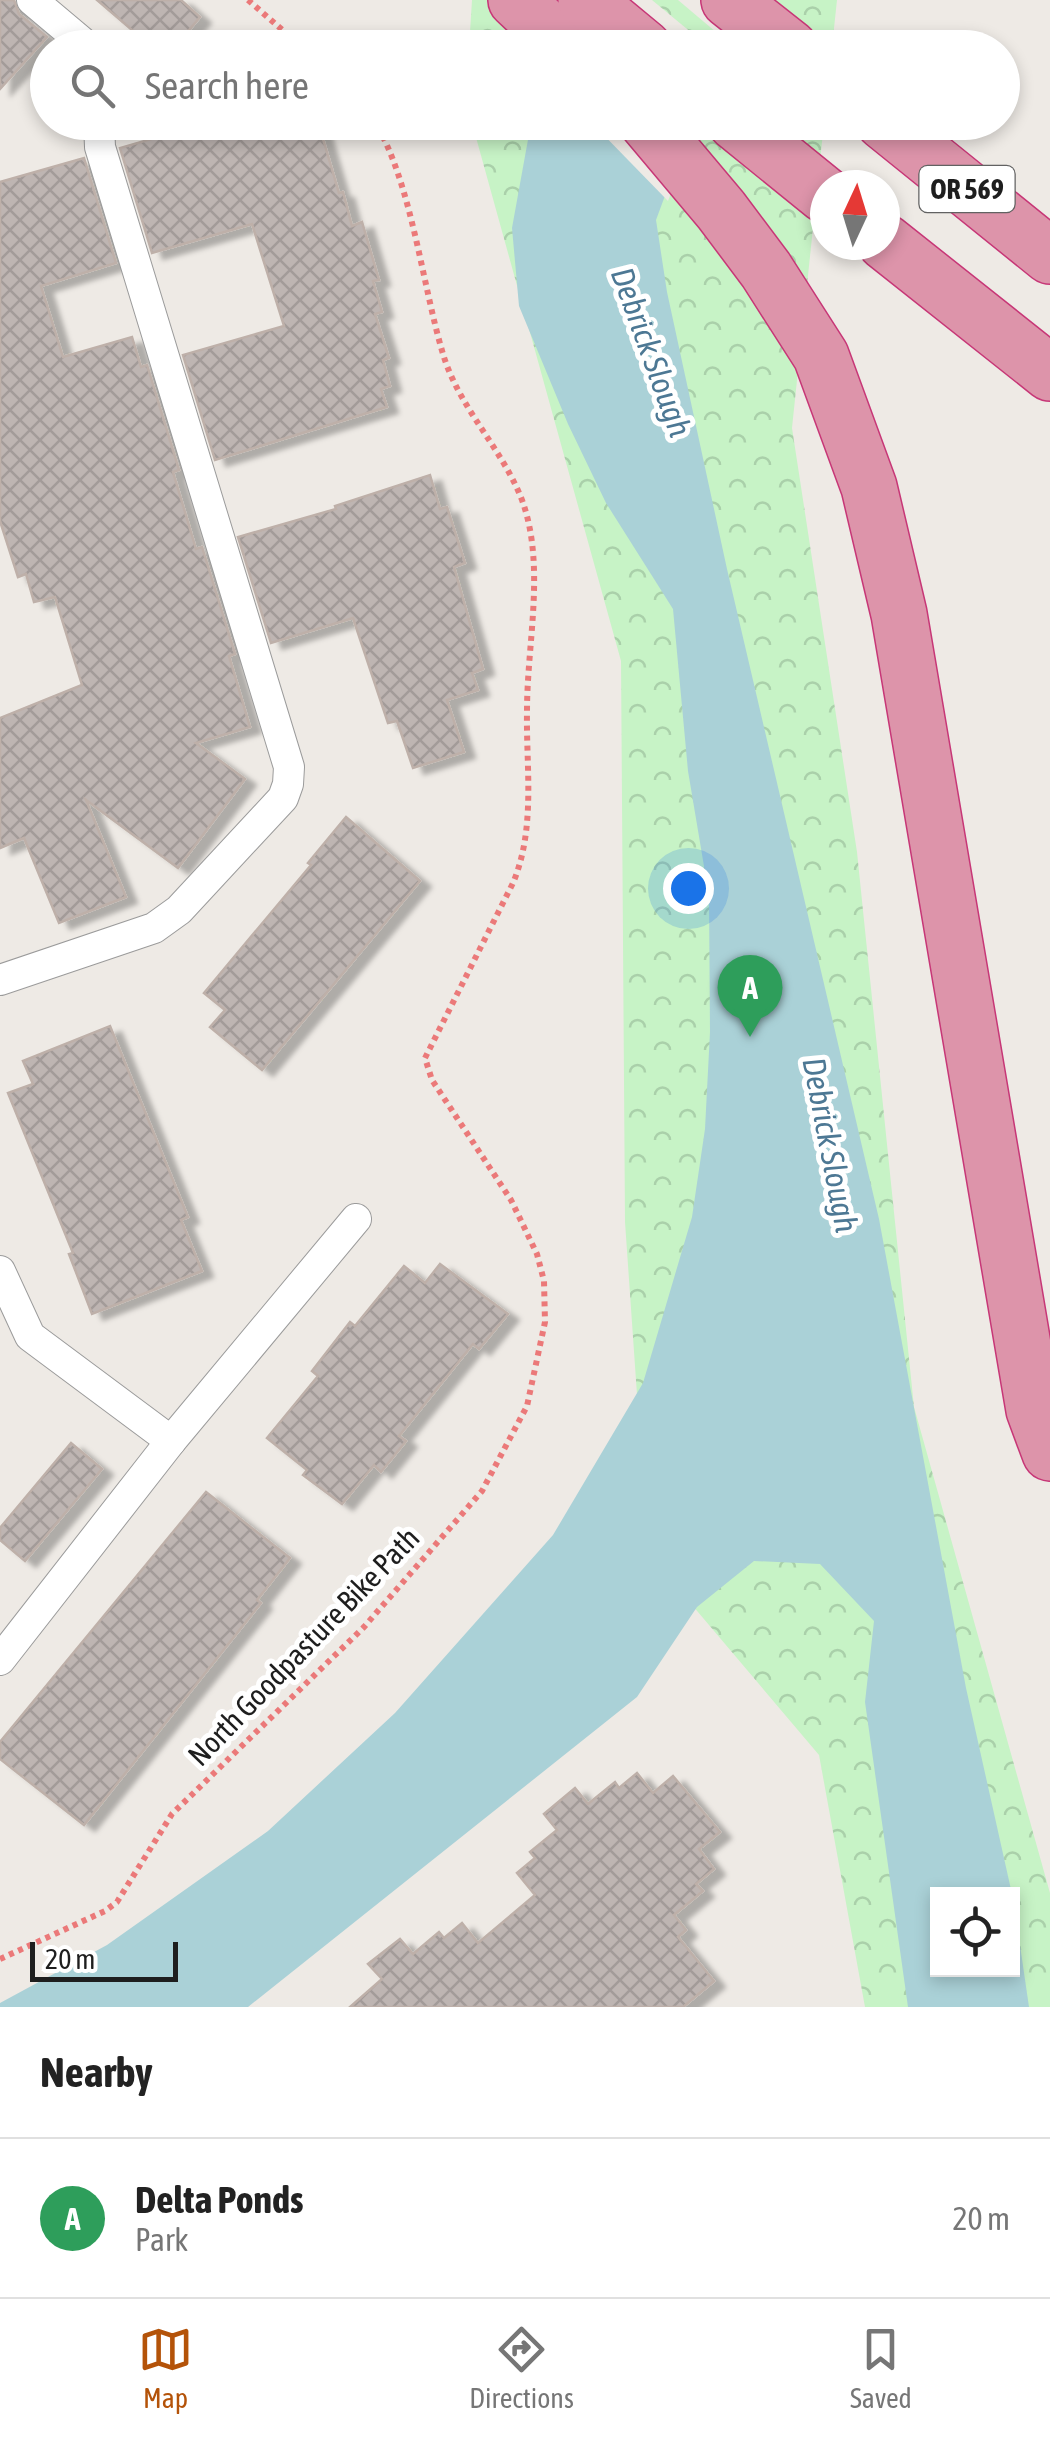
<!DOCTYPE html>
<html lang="en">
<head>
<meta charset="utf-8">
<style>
	:root { --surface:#fff; --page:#f2f2f2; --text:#222; --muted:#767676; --line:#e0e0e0; --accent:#b45309 }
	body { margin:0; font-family:"Asap Condensed",sans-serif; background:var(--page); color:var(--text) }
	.controls { position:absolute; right:30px; bottom:30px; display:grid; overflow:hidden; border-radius:0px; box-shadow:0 5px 15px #0003 }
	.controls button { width:90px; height:90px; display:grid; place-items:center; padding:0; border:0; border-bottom:2px solid var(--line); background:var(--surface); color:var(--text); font:50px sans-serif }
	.compass { position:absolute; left:810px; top:170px; width:90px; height:90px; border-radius:50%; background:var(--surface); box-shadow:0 5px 15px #0003; rotate:4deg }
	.scale { position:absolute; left:30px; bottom:25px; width:148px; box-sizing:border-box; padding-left:10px; border:5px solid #1e1e1e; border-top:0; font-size:28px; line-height:35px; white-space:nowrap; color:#1e1e1e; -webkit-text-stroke:8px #fff; paint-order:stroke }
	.you { position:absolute; left:688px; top:888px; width:35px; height:35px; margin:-25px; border:8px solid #fff; border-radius:50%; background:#1a73e8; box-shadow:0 0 0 15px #1a73e833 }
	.badge { display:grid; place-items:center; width:65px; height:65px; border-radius:50%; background:var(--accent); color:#fff; font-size:32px; font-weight:700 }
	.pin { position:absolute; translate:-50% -82px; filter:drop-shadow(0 2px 5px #0008) }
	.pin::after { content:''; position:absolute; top:52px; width:35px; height:30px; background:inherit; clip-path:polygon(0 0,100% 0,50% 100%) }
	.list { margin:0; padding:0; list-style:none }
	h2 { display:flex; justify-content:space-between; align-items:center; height:130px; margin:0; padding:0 40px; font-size:42px }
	h2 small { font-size:32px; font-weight:400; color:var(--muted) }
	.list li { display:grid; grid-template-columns:65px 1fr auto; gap:30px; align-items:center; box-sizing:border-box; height:160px; padding:0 40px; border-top:2px solid var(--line) }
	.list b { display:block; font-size:38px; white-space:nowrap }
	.list p { margin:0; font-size:32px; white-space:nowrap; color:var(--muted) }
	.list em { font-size:32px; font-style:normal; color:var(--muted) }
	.icon { flex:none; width:55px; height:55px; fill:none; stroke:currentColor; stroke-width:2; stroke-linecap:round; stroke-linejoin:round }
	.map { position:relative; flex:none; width:1050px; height:2007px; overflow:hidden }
	.search { position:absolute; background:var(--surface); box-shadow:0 5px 15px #0003; left:30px; right:30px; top:30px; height:110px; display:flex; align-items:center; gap:25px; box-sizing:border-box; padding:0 35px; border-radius:55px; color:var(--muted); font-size:38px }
	.sheet { height:290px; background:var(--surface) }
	nav { display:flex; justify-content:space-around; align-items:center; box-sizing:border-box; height:140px; border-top:2px solid var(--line); background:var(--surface); font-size:28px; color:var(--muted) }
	nav a { display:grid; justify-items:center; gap:5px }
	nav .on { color:var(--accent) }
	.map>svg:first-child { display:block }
</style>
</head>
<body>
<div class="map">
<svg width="1050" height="2007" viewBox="0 0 1050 2007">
	<defs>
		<pattern id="park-crowns" width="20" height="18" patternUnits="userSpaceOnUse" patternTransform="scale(2.5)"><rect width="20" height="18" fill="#c7f3c6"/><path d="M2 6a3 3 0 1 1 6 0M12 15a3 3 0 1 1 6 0" fill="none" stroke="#aad0aa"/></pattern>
		<pattern id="building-cross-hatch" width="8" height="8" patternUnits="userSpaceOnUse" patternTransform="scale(2.5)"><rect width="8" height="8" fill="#beb5b2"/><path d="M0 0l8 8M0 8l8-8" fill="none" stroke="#a39b99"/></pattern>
		<filter id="shadow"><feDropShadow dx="11" dy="6" stdDeviation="2.5" flood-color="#0004"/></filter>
	</defs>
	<rect width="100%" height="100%" fill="#eeeae5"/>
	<g fill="url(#park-crowns)" fill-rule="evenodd">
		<path d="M472 0H837L832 47 469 48Z"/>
		<path d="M472 123H824L792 428 857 852 914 1407 1050 1893V2007H865L819 1755 648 1553 625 1222 621 661ZM938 1894H1012V1970H938Z"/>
	</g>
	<path fill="#aad1d7" d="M531 123H692L656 220 667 292 727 569 879 1219 966 1688 1012 1894H938V1970H1012L1013 1897 1029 2007H908L865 1702 874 1621 820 1564 754 1561 697 1607 637 1697 248 2007H0V2003L107 1945 268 1831 395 1713 553 1535 643 1383 692 1217 705 1129 710 1032 709 896 688 771 673 609 606 503 568 424 519 306 512 228Z"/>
	<g fill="#eeeae5">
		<path d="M547 0H652L710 48H539Z"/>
		<path d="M678 0H735L723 38Z"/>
		<path d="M697 122 668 201 592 123Z"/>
	</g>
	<g fill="url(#building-cross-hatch)" stroke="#beb0a9" stroke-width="2.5" filter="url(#shadow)">
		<path d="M0 0H14L19 14 47 37 0 89Z"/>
		<path d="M97 0H181L200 17 174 48H153Z"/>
		<path d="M210 122H318L339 193 343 192 352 226 362 222 379 280 373 281 382 312 375 314 389 358 383 360 390 386 381 389 387 407 215 460 183 355 284 326 252 224 152 253 120 148Z"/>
		<path d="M84 158 116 263 41 286 63 357 132 337 141 367 147 365 179 470 173 472 196 549 202 547 235 654 229 656 250 727 196 743 245 779 178 868 86 800 126 897 59 923 24 838 0 848V718L82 685 55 597 34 602 26 574 18 577 0 521V182Z"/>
		<path d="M430 475 440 509 447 507 465 563 454 567 483 669 472 673 478 690 447 700 464 752 413 768 397 721 388 723 353 618 271 643 238 537 336 509 335 506Z"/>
		<path d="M346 817 420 881 262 1070 210 1027 225 1010 204 993 311 865 308 863Z"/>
		<path d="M110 1026 188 1217 181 1220 202 1271 92 1314 69 1254 73 1253 8 1093 33 1084 23 1061Z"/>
		<path d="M440 1264 508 1314 479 1349 473 1344 399 1436 406 1441 381 1472 374 1465 342 1504 303 1475 307 1470 267 1438 318 1376 312 1371 350 1322 355 1326 404 1266 425 1283Z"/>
		<path d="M71 1443 102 1469 25 1561 0 1540V1528Z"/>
		<path d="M206 1492 290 1558 257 1600 261 1603 84 1825 0 1759V1742Z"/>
		<path d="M637 1773 653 1793 673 1776 720 1832 699 1849 714 1869 696 1884 703 1891 674 1915 686 1930 678 1937 714 1981 683 2007H350L382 1979 368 1964 400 1939 413 1954 439 1932 444 1938 462 1923 478 1943 535 1895 517 1873 535 1858 530 1852 557 1830 544 1814 575 1788 588 1804 615 1782 619 1788Z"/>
	</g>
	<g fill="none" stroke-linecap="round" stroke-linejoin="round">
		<defs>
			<g id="service">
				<path d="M32 0 89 48"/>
				<path d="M0 980 154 928 179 910 283 798 288 784 289 767 100 147 99 122"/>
				<path d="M0 1271 30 1336 171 1441"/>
				<path d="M0 1660 171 1441 356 1219"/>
			</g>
			<g id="motorway">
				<path d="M516 0 567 48"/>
				<path d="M586 0 644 48"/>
				<path d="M729 0 790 48"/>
				<path d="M647 122 721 210 766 270 821 356 869 487 899 614 1034 1410 1050 1453"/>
				<path d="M735 122 825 195"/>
				<path d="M884 122 1050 256"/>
				<path d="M885 242 1050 373"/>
			</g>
		</defs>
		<use href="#service" stroke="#9b9b9b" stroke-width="32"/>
		<use href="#motorway" stroke="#c73777" stroke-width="58"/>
		<g stroke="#eb7979" stroke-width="6" stroke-dasharray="5 5" stroke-linecap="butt">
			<path d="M248 0 303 48"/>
			<path d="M0 1959 105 1911 117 1902 172 1814 364 1627 482 1491 527 1406 545 1322 544 1281 537 1254 511 1200 432 1080 425 1058 513 883C536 828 526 768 527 711 527 642 546 566 522 500 502 448 459 408 443 354 422 284 412 184 375 122"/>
		</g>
		<use href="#service" stroke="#fff" stroke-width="30"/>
		<use href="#motorway" stroke="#dd94aa" stroke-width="55"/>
	</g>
	<g text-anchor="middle" stroke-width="10" stroke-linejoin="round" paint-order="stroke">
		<rect fill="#fff" stroke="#626262" stroke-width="2.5" x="919.5" y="166" width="95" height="46" rx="8"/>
		<g font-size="28" font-weight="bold" fill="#1e1e1e">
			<text x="967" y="199">OR 569</text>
		</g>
		<g font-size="30" fill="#1e1e1e" stroke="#fff">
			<text transform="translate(304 1647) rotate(-46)" y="10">North Goodpasture Bike Path</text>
		</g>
		<g font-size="32" font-style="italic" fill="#4d7894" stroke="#fff">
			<text transform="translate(651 352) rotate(70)" y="11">Debrick Slough</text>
			<text transform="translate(830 1145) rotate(79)" y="11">Debrick Slough</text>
		</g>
	</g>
</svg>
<div class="controls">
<button><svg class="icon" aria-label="locate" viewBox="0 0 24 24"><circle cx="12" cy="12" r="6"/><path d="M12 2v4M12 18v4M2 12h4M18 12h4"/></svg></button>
</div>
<svg class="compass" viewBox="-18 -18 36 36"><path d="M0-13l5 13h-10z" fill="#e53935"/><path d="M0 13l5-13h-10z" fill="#767676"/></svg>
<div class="scale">20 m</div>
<div class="you"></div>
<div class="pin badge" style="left:750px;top:1037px;background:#2e9e5b">A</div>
<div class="search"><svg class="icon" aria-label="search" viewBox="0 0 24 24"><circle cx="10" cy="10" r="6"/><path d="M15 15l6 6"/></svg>Search here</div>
</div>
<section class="sheet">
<h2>Nearby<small></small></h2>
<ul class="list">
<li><span class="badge" style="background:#2e9e5b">A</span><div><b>Delta Ponds</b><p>Park</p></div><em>20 m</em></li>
</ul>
</section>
<nav>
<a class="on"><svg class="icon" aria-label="map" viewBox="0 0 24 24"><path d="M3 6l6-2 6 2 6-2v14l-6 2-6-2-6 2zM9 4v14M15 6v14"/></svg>Map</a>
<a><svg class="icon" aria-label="directions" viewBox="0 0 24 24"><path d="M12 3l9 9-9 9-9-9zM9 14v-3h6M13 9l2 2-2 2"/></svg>Directions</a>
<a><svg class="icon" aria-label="saved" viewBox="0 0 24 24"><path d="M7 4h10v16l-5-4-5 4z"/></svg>Saved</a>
</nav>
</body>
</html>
